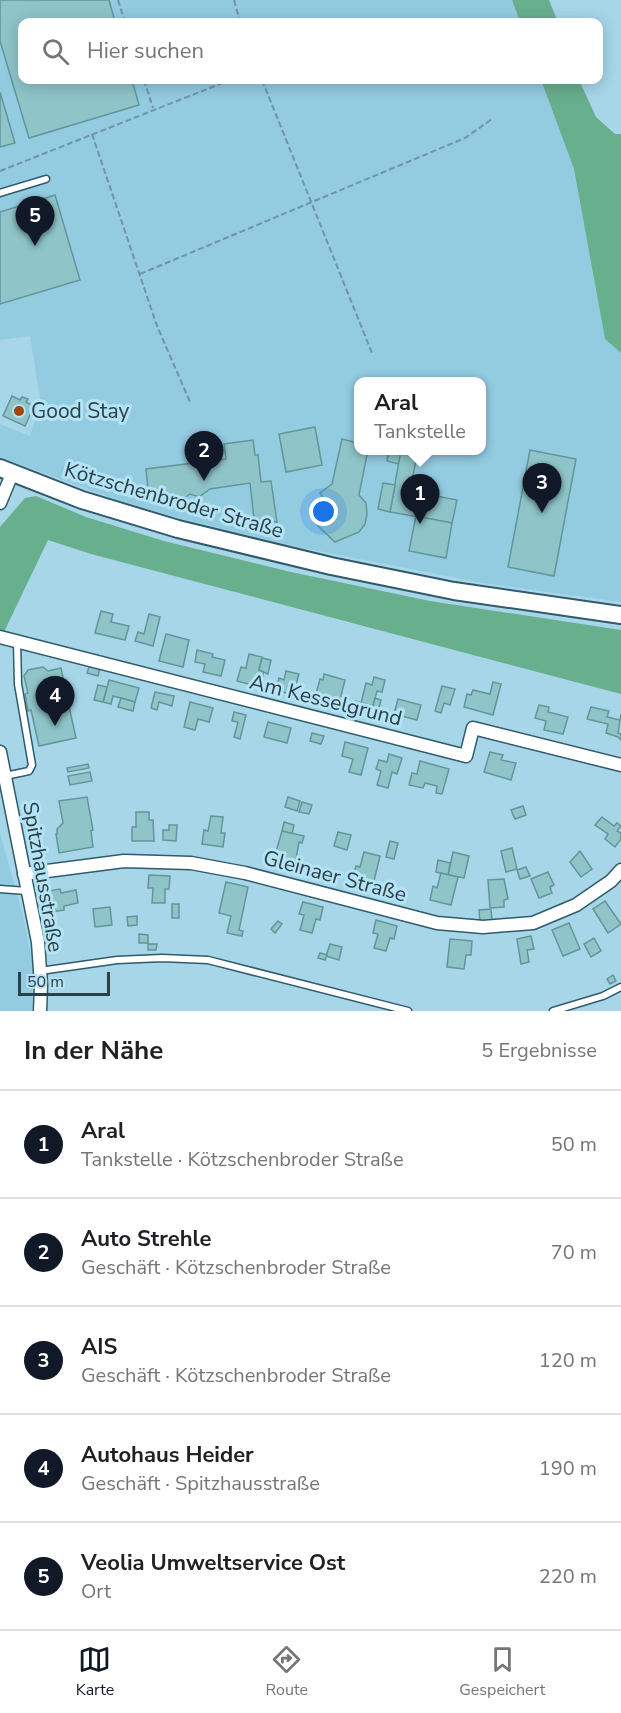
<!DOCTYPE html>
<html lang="de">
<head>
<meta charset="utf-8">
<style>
	:root { --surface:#fff; --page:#f2f2f2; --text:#202124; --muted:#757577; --line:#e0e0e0; --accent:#111827 }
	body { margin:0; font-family:"Nunito Sans",sans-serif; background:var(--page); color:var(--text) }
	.scale { position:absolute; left:18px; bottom:15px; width:92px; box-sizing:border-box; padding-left:6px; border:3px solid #2c4047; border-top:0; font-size:16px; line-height:21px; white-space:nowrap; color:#2c4047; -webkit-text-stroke:4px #b3e3f5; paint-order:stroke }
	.you { position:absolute; left:324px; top:512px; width:21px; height:21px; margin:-15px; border:4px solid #fff; border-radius:50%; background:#1a73e8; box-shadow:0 0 0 9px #1a73e833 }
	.badge { display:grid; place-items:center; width:39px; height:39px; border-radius:50%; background:var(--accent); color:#fff; font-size:20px; font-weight:700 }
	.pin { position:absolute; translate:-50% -50px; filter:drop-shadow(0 2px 3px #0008) }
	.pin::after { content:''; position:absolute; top:32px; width:21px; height:18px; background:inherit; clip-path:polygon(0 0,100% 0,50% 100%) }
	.popup { position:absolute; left:354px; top:377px; width:132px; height:78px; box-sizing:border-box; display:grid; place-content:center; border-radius:12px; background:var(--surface); filter:drop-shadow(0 2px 4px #0005); font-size:20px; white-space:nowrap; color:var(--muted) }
	.popup b { font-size:22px; color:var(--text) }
	.popup::after { content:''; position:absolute; left:50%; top:100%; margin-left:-12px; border:12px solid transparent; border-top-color:var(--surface) }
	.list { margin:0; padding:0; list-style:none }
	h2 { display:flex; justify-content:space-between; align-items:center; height:78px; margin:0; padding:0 24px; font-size:26px }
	h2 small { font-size:20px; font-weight:400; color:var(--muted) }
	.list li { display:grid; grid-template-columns:39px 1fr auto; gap:18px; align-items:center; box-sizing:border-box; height:108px; padding:0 24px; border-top:2px solid var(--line) }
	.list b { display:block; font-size:22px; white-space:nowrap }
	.list p { margin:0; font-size:20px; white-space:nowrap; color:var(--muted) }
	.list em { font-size:20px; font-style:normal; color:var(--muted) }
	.icon { flex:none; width:33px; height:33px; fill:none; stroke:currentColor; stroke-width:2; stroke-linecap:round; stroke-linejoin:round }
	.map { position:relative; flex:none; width:621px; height:1011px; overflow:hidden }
	.search { position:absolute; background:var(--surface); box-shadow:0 3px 15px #0003; left:18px; right:18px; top:18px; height:66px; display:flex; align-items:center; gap:15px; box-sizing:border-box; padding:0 21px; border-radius:12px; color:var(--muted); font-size:22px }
	.sheet { height:618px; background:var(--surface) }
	nav { display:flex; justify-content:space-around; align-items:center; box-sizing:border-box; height:84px; border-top:2px solid var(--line); background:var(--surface); font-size:16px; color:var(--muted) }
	nav a { display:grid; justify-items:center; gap:3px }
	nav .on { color:var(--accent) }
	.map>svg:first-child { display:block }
</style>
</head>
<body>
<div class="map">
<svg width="621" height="1011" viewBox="0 0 621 1011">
	<rect width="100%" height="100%" fill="#a6d6e8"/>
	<g fill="#93cbe1" fill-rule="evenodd">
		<path d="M0 0H512L520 22H22V80H541L574 169 605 339 621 353V602L483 583 303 548 182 519 118 500 0 457V424L30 436 41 404 30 336 0 340ZM358 382H482V450H358Z"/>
		<path d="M0 833 23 916 33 964 32 1011H0Z"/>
	</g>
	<g fill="#68af8e">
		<path d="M512 0H549L558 22H520Z"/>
		<path d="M541 80H579L596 117 615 134H621V353L605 339 574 169Z"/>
		<path d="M36 496 86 517 164 541 291 572 430 601 621 630V694L91 554 48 540 4 632H0V527L25 498Z"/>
	</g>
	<g fill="#8fc4c9" stroke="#62969a" stroke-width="1.5">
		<path d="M0 0H109L115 22H22V80H132L139 105 29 138 0 41Z"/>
		<path d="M0 92 15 143 0 147Z"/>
		<path d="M55 195 80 280 0 304V212Z"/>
		<path d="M12 396 20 400 22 397 28 399 26 402 34 406 25 426 3 416Z"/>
		<path d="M315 427 322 465 286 472 279 434Z"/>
		<path d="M342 439 358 443V450H368L359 495 366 503 367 514 365 524 359 532 335 542 318 526 315 515 317 505 324 499 320 493 332 484Z"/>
		<path d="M253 440 255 455H258L261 482 271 481 277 522 254 518 250 483 210 489 199 497 190 494 180 501 148 489 146 469 226 459 224 444Z"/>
		<path d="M389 450H401L399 464 387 461Z"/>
		<path d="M401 450H418L410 491 457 500 452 523 390 512Z"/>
		<path d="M530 450 576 459 554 576 508 567Z"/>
		<path d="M383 483 395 485 390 512 378 509Z"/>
		<path d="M416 516 452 523 446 558 409 551Z"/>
		<path d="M101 611 113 614 111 622 129 626 125 640 95 633Z"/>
		<path d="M149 614 160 617 153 646 135 641 138 632 144 634Z"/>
		<path d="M166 634 189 640 183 667 159 661Z"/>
		<path d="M197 650 213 654 212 657 225 660 221 676 203 672 205 664 195 662Z"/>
		<path d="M249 654 262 657 259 670 264 671 260 687 237 681 241 667 246 668Z"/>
		<path d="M262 658 271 660 268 674 259 670Z"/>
		<path d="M90 664 100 667 98 676 87 673Z"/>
		<path d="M43 667 48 671 61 668 65 687 61 688 64 703 68 702 76 738 39 746 31 710 28 711 25 694 28 693 24 676 28 670Z"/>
		<path d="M286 671 299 674 293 695 276 690 279 678 284 680Z"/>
		<path d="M324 674 345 680 338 707 314 701 320 679 323 680Z"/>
		<path d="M374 677 385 680 382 692 377 691 373 706 361 703 366 683 372 685Z"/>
		<path d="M109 680 139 688 135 702 113 696 111 704 103 702Z"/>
		<path d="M493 682 501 684 493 715 464 707 467 694 471 695 473 690 490 694Z"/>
		<path d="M98 685 107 687 103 702 94 700Z"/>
		<path d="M442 686 455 689 450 705 444 703 441 713 435 711Z"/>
		<path d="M155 692 174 696 172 706 159 702 157 710 151 708Z"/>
		<path d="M121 698 135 702 133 711 118 707Z"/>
		<path d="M375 698 381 700 377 716 371 714Z"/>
		<path d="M398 699 421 705 417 720 394 714Z"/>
		<path d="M355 701 373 706 371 714 353 709Z"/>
		<path d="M190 702 213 708 209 722 198 719 195 730 184 727Z"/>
		<path d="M539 705 549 707 548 712 568 717 563 734 544 730 546 721 535 718Z"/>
		<path d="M591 707 609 711 607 717 620 720 621 714 618 733 621 734V740L618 737 606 733 608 724 587 719Z"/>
		<path d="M234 712 246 715 240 739 234 737 238 722 232 721Z"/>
		<path d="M268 722 291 728 287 743 264 737Z"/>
		<path d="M312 733 324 736 321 744 310 741Z"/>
		<path d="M345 742 368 748 361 775 349 772 353 759 342 756Z"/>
		<path d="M490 752 503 755 501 760 516 763 511 780 484 772Z"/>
		<path d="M389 754 402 758 397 774 392 772 388 788 377 785 381 771 376 769 379 760 387 762Z"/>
		<path d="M420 761 449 769 442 794 436 793 437 786 425 783 423 788 409 785 412 773 417 774Z"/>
		<path d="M88 764 89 768 68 772 67 768Z"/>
		<path d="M90 772 92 781 70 785 68 776Z"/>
		<path d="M87 797 93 830 91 831 93 847 59 853 56 834H57V829L63 823 59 801Z"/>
		<path d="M288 797 300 801 297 811 285 807Z"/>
		<path d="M302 802 312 805 309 814 299 812Z"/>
		<path d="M523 806 526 815 515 819 511 810Z"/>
		<path d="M136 812H149V820H153L154 841H132V827H136Z"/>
		<path d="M211 816 223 817 221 833H225L223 847 202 844 204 830 208 831Z"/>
		<path d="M602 817 614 826 617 823 621 826 617 831 621 833V839L615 847 605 839 608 834 595 825Z"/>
		<path d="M284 822 294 825 292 834 282 831Z"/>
		<path d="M169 825H177L176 841 163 840V830H169Z"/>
		<path d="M282 831 304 836 302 843 299 842 295 864 274 859Z"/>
		<path d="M338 832 351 835 347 850 334 846Z"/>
		<path d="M390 841 398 843 394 859 386 857Z"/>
		<path d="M512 848 517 869 506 872 501 851Z"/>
		<path d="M580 851 592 869 581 877 570 862Z"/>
		<path d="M364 852 380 856 373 885 352 879 356 866 360 867Z"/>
		<path d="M453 852 469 856 464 878 448 875Z"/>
		<path d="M438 860 450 863 448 875 436 872Z"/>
		<path d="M526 867 530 876 520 879 517 870Z"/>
		<path d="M548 872 554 885 550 887 552 893 539 898 531 879Z"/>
		<path d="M441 873 458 877 451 905 430 900 433 886 437 888Z"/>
		<path d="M149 875 170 876 169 889H165V903H152L153 888H148Z"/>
		<path d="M504 879 508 899 504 900V907L490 908 488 880Z"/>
		<path d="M226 882 248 887 239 930 243 931 242 936 227 933 231 916 219 913Z"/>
		<path d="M60 889 61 893 76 890 78 903 64 906V910L51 912 47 891Z"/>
		<path d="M605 901 621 924 608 933 593 909Z"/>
		<path d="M303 902 323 907 320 920 316 919 312 933 300 930 304 915 299 914Z"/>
		<rect x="172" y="904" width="7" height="14"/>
		<path d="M110 907 112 925 95 927 93 909Z"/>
		<path d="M491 909 492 921 480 922 479 910Z"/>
		<path d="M137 916V925L128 926 127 917Z"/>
		<path d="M376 920 397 926 394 939 390 938 386 951 374 948 378 934 373 933Z"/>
		<path d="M278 921 282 924 275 933 271 929Z"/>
		<path d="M569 923 580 949 563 956 552 930Z"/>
		<path d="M139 934 148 935V943H139Z"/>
		<path d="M531 936 534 949 527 950 529 962 521 964 517 939Z"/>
		<path d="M594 938 601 951 591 957 584 944Z"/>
		<path d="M450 939 472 941 471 955H466L464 969 447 967Z"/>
		<path d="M148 944H157L156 950H148Z"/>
		<path d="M330 944 342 947 339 960 326 956Z"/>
		<path d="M320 953 327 955 325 960 318 958Z"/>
		<path d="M613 975 616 981 610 984 607 979Z"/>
	</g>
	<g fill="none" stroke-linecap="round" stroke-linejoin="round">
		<defs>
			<g id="lane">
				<path d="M0 193 46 179"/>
				<path d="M5 776 29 771 32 765 18 684 17 642"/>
				<path d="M0 889 27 891"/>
				<path d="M40 971 117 960 162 958 208 960 408 1011"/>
				<path d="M553 1011 603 996 621 987"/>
			</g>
			<g id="street">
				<path d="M0 503 12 474"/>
				<path d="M0 637 466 756 473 728 621 765"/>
				<path d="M0 752 38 942 41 985 40 1011"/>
				<path d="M24 874 124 861 191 863 245 873 437 923 483 927 533 923 576 905 611 881 621 870"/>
			</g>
			<path id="secondary" d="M0 468 82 500 178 529 331 566 454 591 621 615"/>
		</defs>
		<use href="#lane" stroke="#2f5b6b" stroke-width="9"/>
		<use href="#street" stroke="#2f5b6b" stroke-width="15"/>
		<use href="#secondary" stroke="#2f5b6b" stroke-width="20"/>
		<g stroke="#7195a2" stroke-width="2" stroke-dasharray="6 3" stroke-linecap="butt">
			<path d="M118 0 125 22"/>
			<path d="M234 0 240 22"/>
			<path d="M144 80 153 108"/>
			<path d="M262 80 372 353"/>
			<path d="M92 134 157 326 190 402"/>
			<path d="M0 171 230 80"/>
			<path d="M140 274 465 138 492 119"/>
		</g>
		<use href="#lane" stroke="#fff" stroke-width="6"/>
		<use href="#street" stroke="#fff" stroke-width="12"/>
		<use href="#secondary" stroke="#fff" stroke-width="16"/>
	</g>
	<circle fill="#a6420c" stroke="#b3e3f5" stroke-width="2" cx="19" cy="411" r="6"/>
	<g text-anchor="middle" stroke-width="6" stroke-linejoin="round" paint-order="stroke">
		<g font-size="21" fill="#2c4047" stroke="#b3e3f5" text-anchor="start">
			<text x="31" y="418">Good Stay</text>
		</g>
		<g font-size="21" fill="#2c4047" stroke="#b3e3f5">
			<text transform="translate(174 500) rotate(16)" y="7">Kötzschenbroder Straße</text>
			<text transform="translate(326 700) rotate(14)" y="7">Am Kesselgrund</text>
			<text transform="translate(335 876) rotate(15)" y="7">Gleinaer Straße</text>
			<text transform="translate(43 877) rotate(80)" y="7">Spitzhausstraße</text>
		</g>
	</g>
</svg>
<div class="scale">50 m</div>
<div class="you"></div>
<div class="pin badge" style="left:420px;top:524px">1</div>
<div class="popup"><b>Aral</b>Tankstelle</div>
<div class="pin badge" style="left:204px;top:481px">2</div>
<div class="pin badge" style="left:542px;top:513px">3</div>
<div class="pin badge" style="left:55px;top:726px">4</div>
<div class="pin badge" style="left:35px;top:246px">5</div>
<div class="search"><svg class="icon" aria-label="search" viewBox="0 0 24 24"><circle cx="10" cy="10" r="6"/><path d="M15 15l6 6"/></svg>Hier suchen</div>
</div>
<section class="sheet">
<h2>In der Nähe<small>5 Ergebnisse</small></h2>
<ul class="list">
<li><span class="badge">1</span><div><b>Aral</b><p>Tankstelle · Kötzschenbroder Straße</p></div><em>50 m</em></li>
<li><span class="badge">2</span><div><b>Auto Strehle</b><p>Geschäft · Kötzschenbroder Straße</p></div><em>70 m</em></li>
<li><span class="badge">3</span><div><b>AIS</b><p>Geschäft · Kötzschenbroder Straße</p></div><em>120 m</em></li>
<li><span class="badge">4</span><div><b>Autohaus Heider</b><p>Geschäft · Spitzhausstraße</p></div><em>190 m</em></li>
<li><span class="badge">5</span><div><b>Veolia Umweltservice Ost</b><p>Ort</p></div><em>220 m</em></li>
</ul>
</section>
<nav>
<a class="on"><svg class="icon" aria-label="map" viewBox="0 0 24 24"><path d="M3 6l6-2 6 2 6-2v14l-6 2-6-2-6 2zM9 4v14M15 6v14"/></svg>Karte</a>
<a><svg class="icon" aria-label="directions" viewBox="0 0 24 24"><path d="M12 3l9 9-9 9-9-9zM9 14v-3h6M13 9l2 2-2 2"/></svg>Route</a>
<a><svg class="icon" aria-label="saved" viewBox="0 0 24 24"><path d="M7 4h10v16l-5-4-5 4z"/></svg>Gespeichert</a>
</nav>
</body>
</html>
